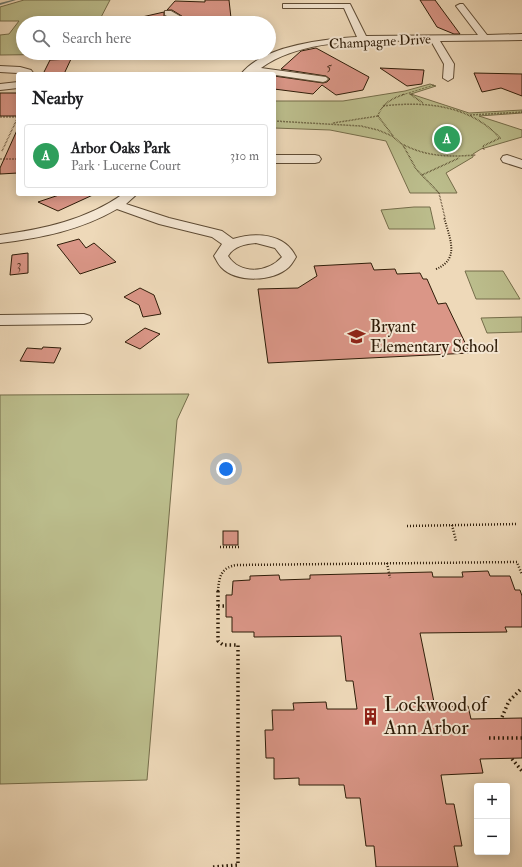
<!DOCTYPE html>
<html lang="en">
<head>
<meta charset="utf-8">
<style>
	:root { --surface:#fff; --page:#f2f2f2; --text:#202124; --muted:#757577; --line:#e0e0e0; --accent:#0b8043 }
	body { margin:0; font-family:"IM FELL Double Pica",serif; background:var(--page); color:var(--text) }
	.controls { position:absolute; right:12px; bottom:12px; display:grid; overflow:hidden; border-radius:4px; box-shadow:0 2px 10px #0003 }
	.controls button { width:36px; height:36px; display:grid; place-items:center; padding:0; border:0; border-bottom:1px solid var(--line); background:var(--surface); color:var(--text); font:20px sans-serif }
	.you { position:absolute; left:226px; top:469px; width:14px; height:14px; margin:-10px; border:3px solid #fff; border-radius:50%; background:#1a73e8; box-shadow:0 0 0 6px #1a73e833 }
	.badge { display:grid; place-items:center; width:26px; height:26px; border-radius:50%; background:var(--accent); color:#fff; font-size:13px; font-weight:700 }
	.pin { position:absolute; translate:-50% -50%; border:2px solid #fff; box-shadow:0 1px 4px #0006 }
	.list { margin:0; padding:0; list-style:none }
	h2 { display:flex; justify-content:space-between; align-items:center; height:52px; margin:0; padding:0 16px; font-size:17px }
	h2 small { font-size:13px; font-weight:400; color:var(--muted) }
	.list li { display:grid; grid-template-columns:26px 1fr auto; gap:12px; align-items:center; box-sizing:border-box; height:64px; margin:0 8px 8px; padding:0 8px; border:1px solid var(--line); border-radius:4px }
	.list b { display:block; font-size:15px; white-space:nowrap }
	.list p { margin:0; font-size:13px; white-space:nowrap; color:var(--muted) }
	.list em { font-size:13px; font-style:normal; color:var(--muted) }
	.icon { flex:none; width:22px; height:22px; fill:none; stroke:currentColor; stroke-width:2; stroke-linecap:round; stroke-linejoin:round }
	.map { position:relative; flex:none; width:522px; height:867px; overflow:hidden }
	.search { position:absolute; background:var(--surface); box-shadow:0 2px 10px #0003; left:16px; top:16px; width:260px; height:44px; display:flex; align-items:center; gap:10px; box-sizing:border-box; padding:0 14px; border-radius:22px; color:var(--muted); font-size:15px }
	.panel { position:absolute; background:var(--surface); box-shadow:0 2px 10px #0003; left:16px; top:72px; width:260px; height:124px; border-radius:4px }
	.map>svg:first-child { display:block }
</style>
</head>
<body>
<div class="map">
<svg width="522" height="867" viewBox="0 0 522 867">
	<rect width="100%" height="100%" fill="#eed9b9"/>
	<filter id="stains"><feTurbulence type="fractalNoise" baseFrequency=".005" numOctaves="4"/><feColorMatrix values="0 0 0 0 .2 0 0 0 0 .09 0 0 0 0 .02 0 0 0 .5 -.17"/></filter>
	<radialGradient id="worn" r=".72"><stop offset=".6" stop-color="#630" stop-opacity="0"/><stop offset="1" stop-color="#630" stop-opacity=".3"/></radialGradient>
	<g fill="#bcbe8d" stroke="#756d4a">
		<path d="M24 0H110L98 23H23V53H84L83 54 0 55V35L9 34 19 21H0V7Z"/>
		<path d="M430 84 436 86 411 94 469 113 522 110V113L479 116 522 130V137L481 149 473 154V157L446 173 457 193H410L386 141 330 130 274 128V101H343L405 91Z"/>
		<path d="M414 207H430L435 229H389L381 210Z"/>
		<path d="M465 271H503L520 299H476Z"/>
		<path d="M522 317V332L487 333 481 318Z"/>
		<path d="M189 394 177 420 147 780 0 784V395Z"/>
	</g>
	<g fill="none" stroke-linecap="round" stroke-linejoin="round">
		<path fill="#6f7a6f" fill-rule="evenodd" d="M12 0H16L0 5V3Z"/>
	</g>
	<g fill="#da9687" stroke="#2e1c08">
		<path d="M205 0H229L231 18H218V23H193L172 10H167L175 1 205 2Z"/>
		<path d="M420 0H435L460 34H454L437 27Z"/>
		<path d="M164 12V16L178 23H143L142 17Z"/>
		<path d="M316 48 369 77 363 90 336 95 322 85 313 94 274 89V76L323 83 327 82 330 79 326 76 281 69 301 51Z"/>
		<path d="M71 59 64 74H43L50 60Z"/>
		<path d="M380 68 424 70 422 84 407 86Z"/>
		<path d="M474 73 522 74V96L501 88 482 92Z"/>
		<rect x="0" y="93" width="18" height="23"/>
		<path d="M18 128V173L0 174V168Z"/>
		<path d="M62 194H95L58 211 38 202Z"/>
		<path d="M79 239 86 248 94 243 116 262 80 274 57 245Z"/>
		<path d="M28 253V273L10 275 12 255Z"/>
		<path d="M371 263 374 270 395 269 397 274 420 273 423 279H427L438 304 446 303 470 353 268 363 258 289 298 288 317 276 314 266Z"/>
		<path d="M140 288 154 295 161 314 143 317 139 305 124 297Z"/>
		<path d="M145 328 160 334 140 349 125 342Z"/>
		<path d="M43 347 61 348 54 363 20 361 27 348 42 349Z"/>
		<rect x="223" y="531" width="15" height="14"/>
		<path d="M488 571 490 576H510L515 590H520L522 596V627H505L507 632 420 633 435 707 468 706 471 719 522 718V758L480 759 483 773 441 775 446 804H454L462 846H454L458 867H376L374 846H366L360 798H346L344 785H299V778L274 779V758H266L265 730H273L272 710H294L293 703 326 702 327 709H357L353 681H346L341 636 254 637V632H232V617H226V595H232L233 581 250 580V576L279 575 280 580 310 579V575L432 572 433 577H463L462 572Z"/>
	</g>
	<g fill="none" stroke-linecap="round" stroke-linejoin="round">
		<defs>
			<g id="minor">
				<path d="M283 4H350L366 36 478 35 456 6 460 4H463L487 35 522 34V40L440 41 454 64 453 78 448 81 443 78 444 64 431 41C379 41 305 36 261 68L326 77 328 79 326 81 323 82 255 72 252 74H241C263 46 323 39 357 37L344 8H283Z"/>
				<path d="M165 11H171L192 23H181L165 15Z"/>
				<path d="M146 53H156V54L151 57 148 56Z"/>
				<path d="M0 66 20 67 31 70 34 74 0 72Z"/>
				<path d="M18 82V88L0 90V84Z"/>
				<path d="M274 155H315L319 156 321 159 319 162 315 163H274Z"/>
				<path d="M507 155 522 160V168L503 162 501 159 503 156Z"/>
				<path d="M123 194H137L126 204 169 218 222 231 233 239C255 232 285 233 296 257 294 260 292 264 289 267 273 282 236 283 221 267 218 264 216 259 214 256L222 244 212 237 159 224 117 209C81 230 41 238 0 243V235C44 229 86 220 123 194ZM256 243 275 248 282 257C268 273 240 275 228 256 234 246 245 244 256 243Z"/>
				<path d="M84 314 90 316 92 319 90 322 84 324 0 325V315Z"/>
			</g>
		</defs>
		<use href="#minor" stroke="#5e4b34" stroke-width="2"/>
		<g stroke="#2e1c08" stroke-width="1" stroke-dasharray="0.5 1" stroke-linecap="butt">
			<path d="M409 93 411 95"/>
			<path d="M402 95 434 85"/>
		</g>
		<g stroke="#2e1c08" stroke-width="1.5" stroke-dasharray="0.5 1" stroke-linecap="butt">
			<path d="M410 94 423 103"/>
			<path d="M383 106C425 101 470 105 500 138L483 146 484 150"/>
			<path d="M470 115 522 112"/>
			<path d="M0 117H17"/>
			<path d="M274 121 361 126 378 130 392 136 403 145 416 169 439 193 445 218"/>
			<path d="M333 123 378 116"/>
			<path d="M393 136 378 116C382 103 393 98 405 94"/>
			<path d="M404 145C428 157 450 157 476 155"/>
			<path d="M2 151 18 117"/>
			<path d="M0 159H18"/>
			<path d="M422 175 459 158"/>
		</g>
		<path stroke="#2e1c08" stroke-width="2" stroke-dasharray="1 1.5" stroke-linecap="butt" d="M436 269C461 259 449 237 444 217"/>
		<g stroke="#2e1c08" stroke-width="2.5" stroke-dasharray="1 2" stroke-linecap="butt">
			<path d="M452 525 456 541"/>
			<path d="M407 526 517 524"/>
			<path d="M220 547H239"/>
			<path d="M387 563 390 578"/>
			<path d="M218 591C219 577 221 567 237 565L517 562 522 575"/>
		</g>
		<g stroke="#2e1c08" stroke-width="3.5" stroke-dasharray="1.5 3" stroke-linecap="butt">
			<path d="M218 606H226"/>
			<path d="M502 717 509 701 522 688"/>
			<path d="M489 738H522"/>
			<path d="M512 759 522 771"/>
			<path d="M213 867 238 865V645H223L218 641V590"/>
		</g>
		<use href="#minor" fill="#f4e6d2" fill-rule="evenodd"/>
	</g>
	<defs>
		<symbol id="school-bare" viewBox="-9 -9 18 18"><path d="M0-5L7-2L0 1L-7-2ZM-4 1L0 2.5L4 1V4Q0 6-4 4Z" fill="#8f2418" stroke="#f4e6d2" stroke-width="2.5" paint-order="stroke"/></symbol>
		<symbol id="building-bare" viewBox="-9 -9 18 18"><path d="M-4-6H4V6H1V3H-1V6H-4ZM-2.5-4.3h1.7v1.8h-1.7ZM.8-4.3h1.7v1.8H.8ZM-2.5-1h1.7V.8h-1.7ZM.8-1h1.7V.8H.8Z" fill="#8f2418" stroke="#f4e6d2" stroke-width="2.5" paint-order="stroke"/></symbol>
	</defs>
	<g fill-rule="evenodd">
		<use href="#school-bare" x="344" y="324" width="25" height="25"/>
		<use href="#building-bare" x="358" y="704" width="25" height="25"/>
	</g>
	<g text-anchor="middle" stroke-width="4" stroke-linejoin="round" paint-order="stroke">
		<g font-size="13" fill="#593a28">
			<text x="329" y="71">5</text>
			<text x="19" y="269">3</text>
		</g>
		<g font-size="14" fill="#2e1c08" stroke="#f4e6d2">
			<text transform="translate(380 41) rotate(-3)" y="5">Champagne Drive</text>
		</g>
		<g font-size="17" fill="#2e1c08" stroke="#f4e6d2" text-anchor="start">
			<text x="370" y="332">Bryant<tspan x="370" dy="20">Elementary School</tspan></text>
		</g>
		<g font-size="20" fill="#2e1c08" stroke="#f4e6d2" text-anchor="start">
			<text x="384" y="711">Lockwood of<tspan x="384" dy="23">Ann Arbor</tspan></text>
		</g>
	</g>
	<rect width="100%" height="100%" filter="url(#stains)"/>
	<rect width="100%" height="100%" fill="url(#worn)"/>
</svg>
<div class="controls">
<button>+</button>
<button>−</button>
</div>
<div class="you"></div>
<div class="pin badge" style="left:447px;top:139px;background:#2e9e5b">A</div>
<div class="search"><svg class="icon" aria-label="search" viewBox="0 0 24 24"><circle cx="10" cy="10" r="6"/><path d="M15 15l6 6"/></svg>Search here</div>
<section class="panel">
<h2>Nearby<small></small></h2>
<ul class="list">
<li><span class="badge" style="background:#2e9e5b">A</span><div><b>Arbor Oaks Park</b><p>Park · Lucerne Court</p></div><em>310 m</em></li>
</ul>
</section>
</div>
</body>
</html>
